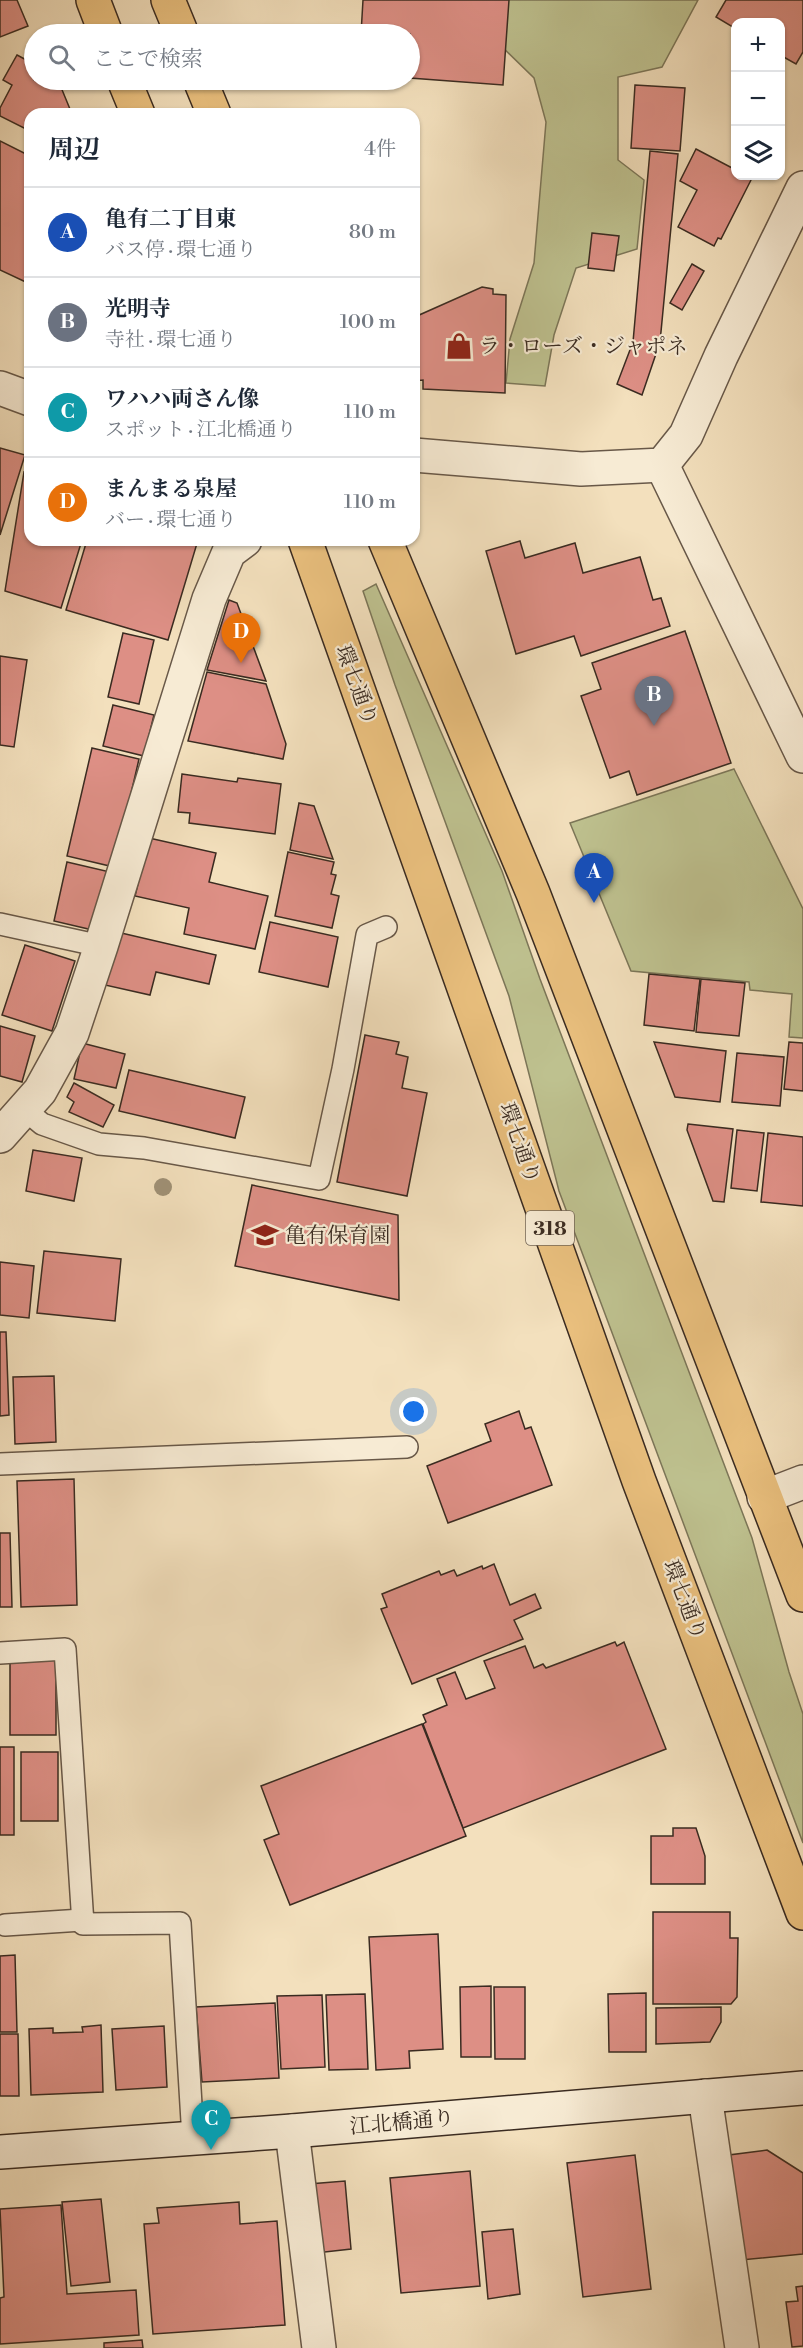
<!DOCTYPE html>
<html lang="ja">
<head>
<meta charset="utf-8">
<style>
	:root { --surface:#fff; --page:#f2f2f3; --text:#1f2937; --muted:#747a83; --line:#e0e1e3; --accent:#7c3aed }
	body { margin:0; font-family:"Libre Bodoni","Noto Serif JP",serif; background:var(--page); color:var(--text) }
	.controls { position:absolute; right:18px; top:18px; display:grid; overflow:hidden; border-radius:12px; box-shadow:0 2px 4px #0004 }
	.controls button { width:54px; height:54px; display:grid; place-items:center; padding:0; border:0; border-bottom:2px solid var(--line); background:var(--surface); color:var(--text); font:30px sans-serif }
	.you { position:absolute; left:414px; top:1412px; width:21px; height:21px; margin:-15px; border:4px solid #fff; border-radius:50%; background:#1a73e8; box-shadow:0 0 0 9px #1a73e833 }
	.badge { display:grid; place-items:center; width:39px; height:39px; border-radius:50%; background:var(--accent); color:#fff; font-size:20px; font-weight:700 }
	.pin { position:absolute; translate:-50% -50px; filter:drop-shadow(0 2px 3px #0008) }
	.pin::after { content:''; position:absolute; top:32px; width:21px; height:18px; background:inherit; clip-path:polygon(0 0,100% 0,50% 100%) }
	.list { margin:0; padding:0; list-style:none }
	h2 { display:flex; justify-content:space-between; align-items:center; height:78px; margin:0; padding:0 24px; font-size:26px }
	h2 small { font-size:20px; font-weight:400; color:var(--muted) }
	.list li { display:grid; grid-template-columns:39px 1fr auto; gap:18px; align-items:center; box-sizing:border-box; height:90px; padding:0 24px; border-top:2px solid var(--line) }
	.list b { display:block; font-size:22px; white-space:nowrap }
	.list p { margin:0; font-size:20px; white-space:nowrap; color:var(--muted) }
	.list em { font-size:20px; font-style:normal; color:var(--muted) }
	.icon { flex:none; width:33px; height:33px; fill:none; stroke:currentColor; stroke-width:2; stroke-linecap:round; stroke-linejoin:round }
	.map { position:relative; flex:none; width:803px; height:2348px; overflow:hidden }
	.search { position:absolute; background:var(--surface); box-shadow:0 2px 4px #0004; left:24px; top:24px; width:396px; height:66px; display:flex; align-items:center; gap:15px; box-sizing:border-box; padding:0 21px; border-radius:33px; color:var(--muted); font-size:22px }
	.panel { position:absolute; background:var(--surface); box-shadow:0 2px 4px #0004; left:24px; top:108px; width:396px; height:438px; border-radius:18px }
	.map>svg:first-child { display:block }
</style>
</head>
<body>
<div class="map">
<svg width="803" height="2348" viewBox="0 0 803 2348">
	<rect width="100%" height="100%" fill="#f3e0bd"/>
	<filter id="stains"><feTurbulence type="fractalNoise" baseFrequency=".00333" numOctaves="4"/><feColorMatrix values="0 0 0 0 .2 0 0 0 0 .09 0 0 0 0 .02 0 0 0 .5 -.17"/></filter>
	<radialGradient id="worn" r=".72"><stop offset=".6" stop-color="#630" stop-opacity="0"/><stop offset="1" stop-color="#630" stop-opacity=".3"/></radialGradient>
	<g fill="#bec18f" stroke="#7c7658" stroke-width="1.5">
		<path d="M454 0H698L662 67 618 77V160L644 180 637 249 576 268 554 335 545 386 506 383 510 339 534 263 546 122 534 78Z"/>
		<path d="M376 584 502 871 540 979 752 1538 789 1672 803 1714V1843L559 1191 509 996 395 685 363 591Z"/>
		<path d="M734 769 803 909V1038L789 1037 792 994 750 990 749 982 631 971 570 823Z"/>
	</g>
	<g fill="#dd8f85" stroke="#3a2b21" stroke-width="1.5">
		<path d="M0 0H17L28 26 0 37Z"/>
		<path d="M363 0H509L503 85 410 78V34H361Z"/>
		<path d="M726 0H803V52L796 64 780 55V22H736V29L716 17Z"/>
		<path d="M17 55 34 64V80H58L72 114H30V131L0 116V108L12 85 3 80Z"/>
		<path d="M635 85 685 88 680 151 631 148Z"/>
		<path d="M0 141 30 156V284L0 270Z"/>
		<path d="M696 149 736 170V176H746L752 178 721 239 718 238 714 246 678 227 697 190 680 181Z"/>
		<path d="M650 151 678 154 660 342 642 395 617 384 633 342Z"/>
		<path d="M592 233 619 236 614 271 588 268Z"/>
		<path d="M692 264 704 271 682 310 670 303Z"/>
		<path d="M482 287 493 289V294L506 295 505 393 423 389V380L414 381V319L417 316Z"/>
		<path d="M0 448 25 455 0 535Z"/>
		<path d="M24 472 30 474V540H82L61 608 5 591Z"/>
		<path d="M87 540H198L168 640 66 610Z"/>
		<path d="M520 541 525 558 575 543 583 573 640 557 653 600 661 598 670 626 581 656 574 636 516 654 486 551Z"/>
		<path d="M229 600 237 603 266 681 207 670Z"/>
		<path d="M685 631 731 763 637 795 629 771 610 778 581 696 601 689 592 663Z"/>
		<path d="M123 633 154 640 139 704 108 697Z"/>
		<path d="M0 656 27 660 14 747 0 745Z"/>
		<path d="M207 672 266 684 286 744 283 759 188 741Z"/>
		<path d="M113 705 154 715 144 756 103 746Z"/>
		<path d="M92 748 139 759 114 867 67 856Z"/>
		<path d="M182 774 237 782 238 778 281 784 275 834 189 823 190 813 178 812Z"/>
		<path d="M299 803 314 806 333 859 290 850Z"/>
		<path d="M149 838 216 853 209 882 268 896 255 949 184 934 189 908 135 896Z"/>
		<path d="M288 852 334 862 331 874 336 875 331 894 339 896 332 928 275 916Z"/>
		<path d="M67 862 110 872 97 931 54 921Z"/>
		<path d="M270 922 338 937 328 987 259 972Z"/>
		<path d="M117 932 216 955 209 984 156 972 150 995 105 985Z"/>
		<path d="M25 945 75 961 52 1031 2 1015Z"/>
		<path d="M649 974 700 979 694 1031 644 1025Z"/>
		<path d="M701 979 745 983 739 1036 696 1032Z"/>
		<path d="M0 1026 35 1036 22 1082 0 1076Z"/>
		<path d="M365 1035 399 1042 396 1054 408 1057 402 1088 427 1093 407 1196 337 1182Z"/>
		<path d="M654 1042 726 1051 720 1102 675 1097Z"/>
		<path d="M789 1042 803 1043V1091L784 1089Z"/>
		<path d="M82 1043 125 1054 116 1088 74 1079Z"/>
		<path d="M737 1053 784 1057 780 1106 732 1102Z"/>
		<path d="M129 1070 245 1097 235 1138 119 1111Z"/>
		<path d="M74 1083 114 1105 103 1127 69 1112 74 1102 67 1097Z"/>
		<path d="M688 1124 733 1129 724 1202 713 1201 687 1130Z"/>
		<path d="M737 1130 764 1133 757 1191 731 1188Z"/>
		<path d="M768 1133 803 1137V1206L761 1202Z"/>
		<path d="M33 1150 82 1158 74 1201 26 1191Z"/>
		<path d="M252 1185 398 1215 399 1300 235 1266Z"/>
		<path d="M44 1251 121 1259 115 1321 37 1313Z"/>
		<path d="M0 1262 34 1266 29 1318 0 1315Z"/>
		<path d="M0 1332H6L9 1415 0 1416Z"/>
		<path d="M54 1376 56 1442 15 1444 13 1377Z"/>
		<path d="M519 1411 525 1429 531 1427 552 1485 448 1523 427 1466 491 1441 485 1424Z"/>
		<path d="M74 1479 77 1605 21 1607 17 1481Z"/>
		<path d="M0 1533H10L12 1607H0Z"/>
		<path d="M494 1564 510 1605 535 1594 541 1608 514 1620 523 1639 412 1684 381 1609 387 1607 382 1594 439 1571 441 1575 454 1570 457 1576 482 1566 483 1569Z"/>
		<path d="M615 1642 617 1646 624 1642 666 1749 463 1828 423 1724 426 1722 423 1715 447 1705 437 1679 455 1672 466 1699 495 1688 484 1661 525 1646 534 1668 543 1664 546 1668Z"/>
		<rect x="10" y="1659" width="46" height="76"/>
		<path d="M422 1724 466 1836 290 1905 264 1840 279 1834 261 1786Z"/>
		<rect x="0" y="1747" width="14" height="88"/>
		<rect x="21" y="1752" width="37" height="69"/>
		<path d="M673 1828H696L705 1856V1884H651V1836H673Z"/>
		<path d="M653 1912H730V1938H738L737 1997 731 2004H653Z"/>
		<path d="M438 1934 443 2049 409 2051 410 2068 376 2070 369 1937Z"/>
		<path d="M15 1955 17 2032H0V1956Z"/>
		<path d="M491 1986V2057H461L460 1987Z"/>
		<path d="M494 1987H525V2059H495Z"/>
		<path d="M646 1993V2052H609L608 1994Z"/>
		<path d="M365 1994 368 2069 329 2070 326 1995Z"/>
		<path d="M322 1995 325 2067 281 2069 277 1996Z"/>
		<path d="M275 2003 279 2078 202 2082 196 2007Z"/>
		<path d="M721 2007V2022L710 2042 656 2044V2008Z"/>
		<path d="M101 2025 103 2092 31 2095 29 2029 53 2028V2033L83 2032 82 2027Z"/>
		<path d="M164 2026 167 2087 116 2090 112 2029Z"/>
		<path d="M0 2034H18L19 2096H0Z"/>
		<path d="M767 2150 803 2173V2254L741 2260 729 2155Z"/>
		<path d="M635 2155 651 2289 583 2297 567 2163Z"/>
		<path d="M470 2171 480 2286 401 2293 390 2178Z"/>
		<path d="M345 2181 351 2249 316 2253 309 2184Z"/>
		<path d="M101 2199 110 2282 71 2286 62 2202Z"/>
		<path d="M239 2202 240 2224 277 2221 285 2325 153 2334 144 2224 159 2223 157 2208Z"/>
		<path d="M61 2205 67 2294 136 2290 139 2335 0 2344V2298L4 2297 0 2209Z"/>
		<path d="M513 2229 520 2294 488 2299 482 2232Z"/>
		<path d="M803 2286V2346L792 2347 786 2302 798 2301 796 2287Z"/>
		<path d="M142 2340 143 2348H104V2343Z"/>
	</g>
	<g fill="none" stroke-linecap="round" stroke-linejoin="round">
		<defs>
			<g id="service">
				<path d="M0 924 101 946"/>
				<path d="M24 1109 42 1124 99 1144 144 1148 319 1179 343 1069 367 935 386 927"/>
				<path d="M0 1464 407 1447"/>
				<path d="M0 1653 65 1649 83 1924 180 1923 193 2138"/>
				<path d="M5 1925 82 1920"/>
			</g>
			<g id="minor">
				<path d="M662 465 803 756"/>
				<path d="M0 1136 40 1091 72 1033 101 946 209 599 229 552 245 540"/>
				<path d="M764 1497 803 1482"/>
				<path d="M705 2096 742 2348"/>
				<path d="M292 2131 319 2348"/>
			</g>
			<g id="tertiary">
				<path d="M0 388 30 399"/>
				<path d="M414 455 581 469 662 465 686 435 721 356 803 188"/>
			</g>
			<path id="secondary" d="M0 2152 292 2131 803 2088"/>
			<g id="primary">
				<path d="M93 0 106 34"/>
				<path d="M168 0 182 34"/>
				<path d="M124 80 138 114"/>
				<path d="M200 80 214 114"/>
				<path d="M305 540 639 1481 803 1913"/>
				<path d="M385 540 533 893 803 1595"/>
			</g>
		</defs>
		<use href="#service" stroke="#685848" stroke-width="24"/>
		<use href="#minor" stroke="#685848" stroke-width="36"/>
		<use href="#tertiary" stroke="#685848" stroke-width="36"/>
		<use href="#secondary" stroke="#3a2b21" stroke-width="36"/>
		<use href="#primary" stroke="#3a2b21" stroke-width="36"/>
		<use href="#service" stroke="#f7ebd4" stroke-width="21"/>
		<use href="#minor" stroke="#f7ebd4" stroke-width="33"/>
		<use href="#tertiary" stroke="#f7ebd4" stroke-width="33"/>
		<use href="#secondary" stroke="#f7ebd4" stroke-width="33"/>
		<use href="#primary" stroke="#eac07e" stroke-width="33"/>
	</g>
	<circle fill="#9f9176" cx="163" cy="1187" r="9"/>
	<defs>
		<symbol id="shop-bare" viewBox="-9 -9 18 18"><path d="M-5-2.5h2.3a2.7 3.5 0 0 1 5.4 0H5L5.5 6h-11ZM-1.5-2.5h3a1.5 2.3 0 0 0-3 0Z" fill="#8f2418" stroke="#f7ebd4" stroke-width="2.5" paint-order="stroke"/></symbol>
		<symbol id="school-bare" viewBox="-9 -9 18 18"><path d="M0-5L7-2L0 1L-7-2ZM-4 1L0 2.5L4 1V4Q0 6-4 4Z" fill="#8f2418" stroke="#f7ebd4" stroke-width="2.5" paint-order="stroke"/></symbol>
	</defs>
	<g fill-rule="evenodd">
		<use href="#shop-bare" x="440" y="327" width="38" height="38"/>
		<use href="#school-bare" x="246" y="1216" width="38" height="38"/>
	</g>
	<g text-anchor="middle" stroke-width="4.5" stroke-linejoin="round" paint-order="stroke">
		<rect fill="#f7ebd4" stroke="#736557" stroke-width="1.5" x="526" y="1211" width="48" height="34" rx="4.5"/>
		<g font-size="20" font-weight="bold" fill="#3a2b21">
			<text x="550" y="1235">318</text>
		</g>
		<g font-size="21" fill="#3a2b21" stroke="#f7ebd4" text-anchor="start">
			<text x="479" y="353">ラ・ローズ・ジャポネ</text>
			<text x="285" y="1242">亀有保育園</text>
		</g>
		<g font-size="21" fill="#3a2b21" stroke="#f7ebd4">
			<text transform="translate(357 685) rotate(70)" y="7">環七通り</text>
			<text transform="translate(520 1143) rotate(71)" y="7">環七通り</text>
			<text transform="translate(685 1600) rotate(69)" y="7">環七通り</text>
			<text transform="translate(402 2122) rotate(-5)" y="7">江北橋通り</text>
		</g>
	</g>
	<rect width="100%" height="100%" filter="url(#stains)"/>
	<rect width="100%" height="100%" fill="url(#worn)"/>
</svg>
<div class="controls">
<button>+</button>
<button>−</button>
<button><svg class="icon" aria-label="layers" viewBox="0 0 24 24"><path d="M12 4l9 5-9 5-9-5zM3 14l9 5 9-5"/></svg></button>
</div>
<div class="you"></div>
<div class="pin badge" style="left:594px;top:903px;background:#1a4fb4">A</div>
<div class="pin badge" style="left:654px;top:726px;background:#6b7280">B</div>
<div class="pin badge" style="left:211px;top:2150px;background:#0f9aa8">C</div>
<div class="pin badge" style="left:241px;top:663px;background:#e8710a">D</div>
<div class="search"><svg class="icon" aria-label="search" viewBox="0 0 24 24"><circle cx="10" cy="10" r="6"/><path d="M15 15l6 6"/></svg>ここで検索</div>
<section class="panel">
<h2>周辺<small>4件</small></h2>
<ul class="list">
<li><span class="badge" style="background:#1a4fb4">A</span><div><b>亀有二丁目東</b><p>バス停 · 環七通り</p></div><em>80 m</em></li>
<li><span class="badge" style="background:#6b7280">B</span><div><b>光明寺</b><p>寺社 · 環七通り</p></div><em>100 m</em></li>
<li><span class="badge" style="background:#0f9aa8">C</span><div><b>ワハハ両さん像</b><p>スポット · 江北橋通り</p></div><em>110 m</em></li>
<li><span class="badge" style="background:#e8710a">D</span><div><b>まんまる泉屋</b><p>バー · 環七通り</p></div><em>110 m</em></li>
</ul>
</section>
</div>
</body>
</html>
